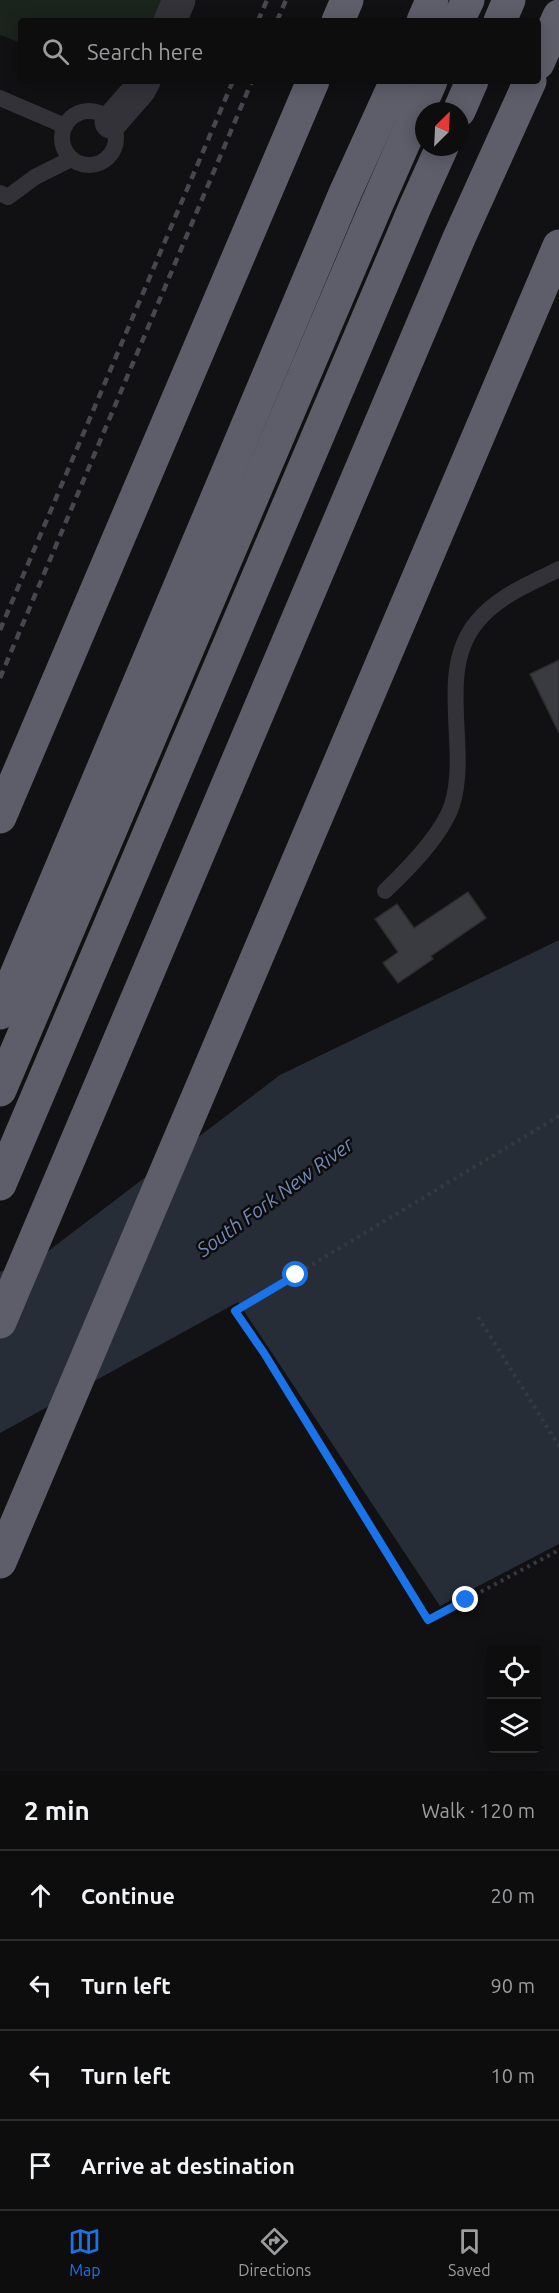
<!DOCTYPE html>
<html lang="en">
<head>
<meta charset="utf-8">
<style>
	:root { --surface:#0d0d0e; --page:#161617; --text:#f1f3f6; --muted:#9a9c9e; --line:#2d2d2e; --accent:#1a73e8 }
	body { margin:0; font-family:Ubuntu,sans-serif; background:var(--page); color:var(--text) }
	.controls { position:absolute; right:18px; bottom:18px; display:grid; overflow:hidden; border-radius:6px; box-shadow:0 3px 15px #0003 }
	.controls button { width:54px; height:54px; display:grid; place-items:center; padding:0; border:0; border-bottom:2px solid var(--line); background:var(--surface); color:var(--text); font:30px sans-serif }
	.compass { position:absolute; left:415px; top:102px; width:54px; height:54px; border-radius:50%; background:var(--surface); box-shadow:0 3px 15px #0003; rotate:24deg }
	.stop { position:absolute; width:18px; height:18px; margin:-14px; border:4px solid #1a73e8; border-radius:50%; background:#fff }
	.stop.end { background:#1a73e8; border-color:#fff; box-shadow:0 2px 6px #0008 }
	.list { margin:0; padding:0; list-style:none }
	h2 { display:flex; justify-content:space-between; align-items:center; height:78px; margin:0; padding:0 24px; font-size:26px }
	h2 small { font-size:20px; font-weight:400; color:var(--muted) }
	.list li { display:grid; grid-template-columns:39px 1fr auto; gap:18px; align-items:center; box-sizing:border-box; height:90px; padding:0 24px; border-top:2px solid var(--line) }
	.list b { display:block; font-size:22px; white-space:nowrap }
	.list em { font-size:20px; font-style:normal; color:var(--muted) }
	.icon { flex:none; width:33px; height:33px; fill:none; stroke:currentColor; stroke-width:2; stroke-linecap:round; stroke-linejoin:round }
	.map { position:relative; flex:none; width:559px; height:1771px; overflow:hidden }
	.search { position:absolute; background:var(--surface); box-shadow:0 3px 15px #0003; left:18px; right:18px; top:18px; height:66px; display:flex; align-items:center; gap:15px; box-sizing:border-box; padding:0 21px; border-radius:6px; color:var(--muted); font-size:22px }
	.sheet { height:438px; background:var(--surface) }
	nav { display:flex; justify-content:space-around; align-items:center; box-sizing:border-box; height:84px; border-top:2px solid var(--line); background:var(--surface); font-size:16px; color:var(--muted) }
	nav a { display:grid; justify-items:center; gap:3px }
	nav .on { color:var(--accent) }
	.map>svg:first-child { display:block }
</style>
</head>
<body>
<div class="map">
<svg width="559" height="1771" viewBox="0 0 559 1771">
	<rect width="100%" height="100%" fill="#111113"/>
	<path fill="#1b231d" d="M0 0H165L156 21H21V43L0 35Z"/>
	<path fill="#272d37" d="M559 940V1544L440 1606 238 1302 0 1433V1272L39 1258 280 1075Z"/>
	<g fill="#3a3b41" stroke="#2c2b2f" stroke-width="1.5">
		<path d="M559 660V733L530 674Z"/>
		<path d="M468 892 486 918 431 956 433 959 398 983 383 963 398 952 375 919 397 904 414 928Z"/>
	</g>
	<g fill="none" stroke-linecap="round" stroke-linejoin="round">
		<g stroke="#38383f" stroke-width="4" stroke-dasharray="3 4.5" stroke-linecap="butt">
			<path d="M559 1116 235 1311 264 1353 428 1620 559 1550"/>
			<path d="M478 1317 559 1446"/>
		</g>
		<g stroke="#323238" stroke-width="16">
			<path d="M0 98 65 126"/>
			<circle cx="89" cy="138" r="27"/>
			<path d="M0 193 8 197 35 177 71 159"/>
			<path d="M385 891C408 869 442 835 452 805 470 748 436 673 476 623 497 596 530 584 559 569"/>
		</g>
		<g stroke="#323238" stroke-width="33">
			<path d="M170 21 179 0"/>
			<path d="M111 122 139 90 144 81"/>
		</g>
		<g stroke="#5d5e69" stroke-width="33">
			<path d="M338 21 347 0"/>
			<path d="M423 21 432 0"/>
			<path d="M458 21 468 0"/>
			<path d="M500 21 509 0"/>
			<path d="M538 63 559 16"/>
			<path d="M459 111 472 81"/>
			<path d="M0 817 313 81"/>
			<path d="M0 1013 346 191 396 81"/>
			<path d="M0 1090 377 204 431 81"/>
			<path d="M0 1184 415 207 442 147"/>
			<path d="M0 1322 459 238 530 81"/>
			<path d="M0 1562 559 246"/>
		</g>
		<g stroke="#47474f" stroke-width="4.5" stroke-dasharray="8 6" stroke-linecap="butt">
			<path d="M258 21 267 0"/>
			<path d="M277 21 286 0"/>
			<path d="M0 630 233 81"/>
			<path d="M0 678 252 81"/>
		</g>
	</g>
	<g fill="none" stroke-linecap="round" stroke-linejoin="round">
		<path stroke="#1a73e8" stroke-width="8" d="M296 1275 235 1311 264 1353 428 1620 466 1600"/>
	</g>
	<g text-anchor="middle" stroke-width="5" stroke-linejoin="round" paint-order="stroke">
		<g font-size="20" font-style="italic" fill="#748ab3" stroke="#0c0c0e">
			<text transform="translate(275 1197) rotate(-36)" y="7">South Fork New River</text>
		</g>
	</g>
</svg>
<div class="controls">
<button><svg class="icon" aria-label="locate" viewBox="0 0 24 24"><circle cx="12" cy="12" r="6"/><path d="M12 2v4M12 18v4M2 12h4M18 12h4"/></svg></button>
<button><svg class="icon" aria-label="layers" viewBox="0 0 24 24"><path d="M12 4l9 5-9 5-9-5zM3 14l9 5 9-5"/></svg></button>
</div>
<svg class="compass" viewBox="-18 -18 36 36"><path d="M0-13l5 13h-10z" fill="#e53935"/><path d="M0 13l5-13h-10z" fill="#9a9c9e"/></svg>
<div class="stop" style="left:296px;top:1275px"></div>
<div class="stop end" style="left:466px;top:1600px"></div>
<div class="search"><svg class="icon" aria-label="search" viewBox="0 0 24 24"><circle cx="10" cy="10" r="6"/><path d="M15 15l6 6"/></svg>Search here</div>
</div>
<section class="sheet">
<h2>2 min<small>Walk · 120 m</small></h2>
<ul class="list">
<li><svg class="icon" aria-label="ahead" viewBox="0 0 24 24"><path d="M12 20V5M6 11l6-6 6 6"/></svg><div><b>Continue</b></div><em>20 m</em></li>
<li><svg class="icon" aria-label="left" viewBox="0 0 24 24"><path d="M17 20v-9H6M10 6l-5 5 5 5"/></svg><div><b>Turn left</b></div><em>90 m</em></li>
<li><svg class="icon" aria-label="left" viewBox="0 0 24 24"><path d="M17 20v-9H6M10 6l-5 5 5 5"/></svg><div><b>Turn left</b></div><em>10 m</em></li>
<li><svg class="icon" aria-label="arrive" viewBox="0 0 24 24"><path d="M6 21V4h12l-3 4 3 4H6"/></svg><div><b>Arrive at destination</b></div></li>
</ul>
</section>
<nav>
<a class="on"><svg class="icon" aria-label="map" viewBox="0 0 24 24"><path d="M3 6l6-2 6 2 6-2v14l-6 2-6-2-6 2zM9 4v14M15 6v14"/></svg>Map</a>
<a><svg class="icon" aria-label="directions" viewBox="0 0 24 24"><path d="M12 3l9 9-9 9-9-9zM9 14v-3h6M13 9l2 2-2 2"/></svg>Directions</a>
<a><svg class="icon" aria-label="saved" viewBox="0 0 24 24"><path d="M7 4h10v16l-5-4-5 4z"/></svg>Saved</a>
</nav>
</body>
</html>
